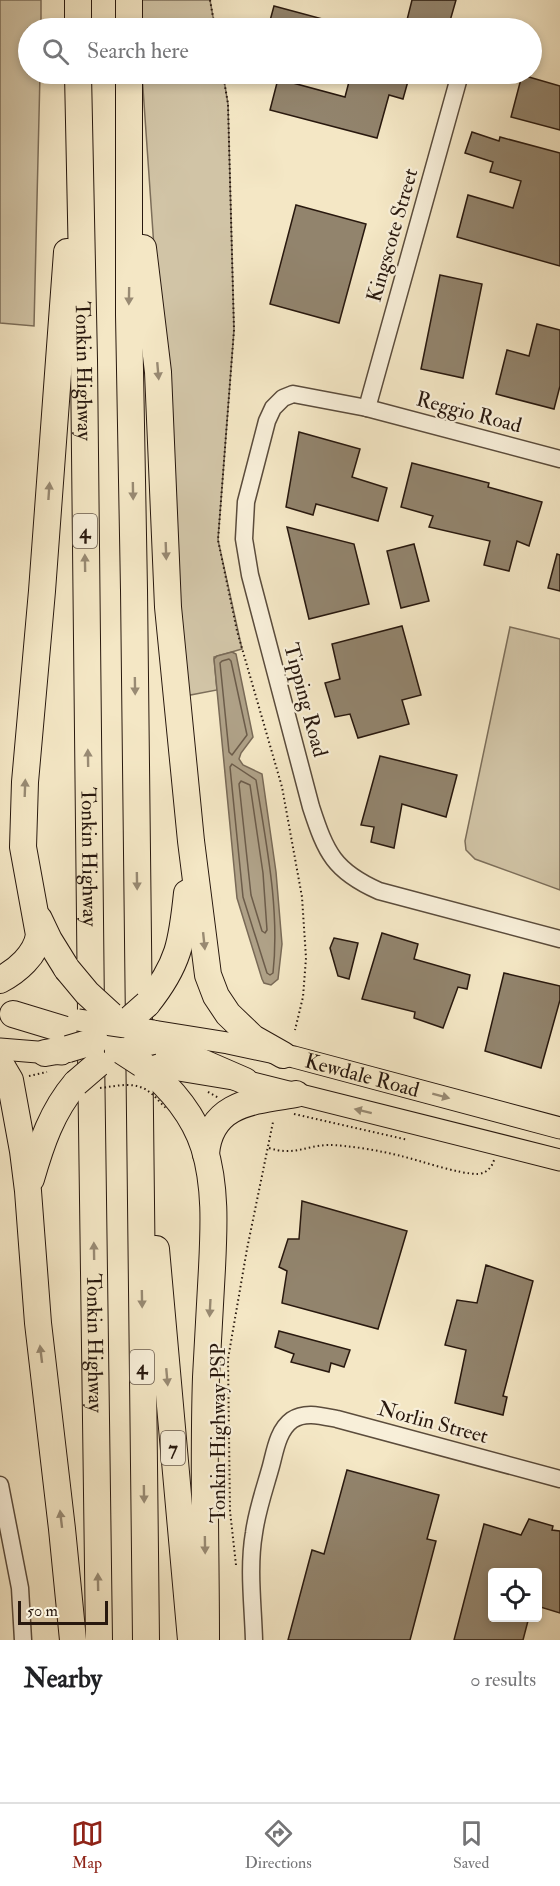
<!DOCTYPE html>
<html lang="en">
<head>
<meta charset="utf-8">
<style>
	:root { --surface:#fff; --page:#f6f6f6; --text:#202124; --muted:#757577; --line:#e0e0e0; --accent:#8f2418 }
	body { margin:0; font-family:"IM FELL Double Pica",serif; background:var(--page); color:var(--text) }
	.controls { position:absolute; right:18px; bottom:18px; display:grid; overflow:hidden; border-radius:6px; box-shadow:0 3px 9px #0003 }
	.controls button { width:54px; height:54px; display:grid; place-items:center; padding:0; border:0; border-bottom:2px solid var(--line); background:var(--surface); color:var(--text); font:30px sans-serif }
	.scale { position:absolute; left:18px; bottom:15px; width:90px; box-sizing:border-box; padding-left:6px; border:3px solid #28180e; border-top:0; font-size:16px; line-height:21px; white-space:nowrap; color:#28180e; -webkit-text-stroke:4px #f8efd9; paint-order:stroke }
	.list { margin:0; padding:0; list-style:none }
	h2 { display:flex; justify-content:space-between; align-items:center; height:78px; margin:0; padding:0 24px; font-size:26px }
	h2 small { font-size:20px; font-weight:400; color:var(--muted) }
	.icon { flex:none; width:33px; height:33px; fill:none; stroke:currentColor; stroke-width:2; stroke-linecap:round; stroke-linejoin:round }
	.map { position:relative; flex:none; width:560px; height:1640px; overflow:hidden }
	.search { position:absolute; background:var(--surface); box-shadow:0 3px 9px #0003; left:18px; right:18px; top:18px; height:66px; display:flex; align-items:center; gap:15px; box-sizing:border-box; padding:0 21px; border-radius:33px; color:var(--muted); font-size:22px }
	.sheet { height:162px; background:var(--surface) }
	nav { display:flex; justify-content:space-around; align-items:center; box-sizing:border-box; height:84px; border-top:2px solid var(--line); background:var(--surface); font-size:16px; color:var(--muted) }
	nav a { display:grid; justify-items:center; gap:3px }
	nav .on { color:var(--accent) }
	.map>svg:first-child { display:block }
</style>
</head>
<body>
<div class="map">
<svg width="560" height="1640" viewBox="0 0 560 1640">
	<rect width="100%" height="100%" fill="#f4e7c5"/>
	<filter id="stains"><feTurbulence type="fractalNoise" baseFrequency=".00333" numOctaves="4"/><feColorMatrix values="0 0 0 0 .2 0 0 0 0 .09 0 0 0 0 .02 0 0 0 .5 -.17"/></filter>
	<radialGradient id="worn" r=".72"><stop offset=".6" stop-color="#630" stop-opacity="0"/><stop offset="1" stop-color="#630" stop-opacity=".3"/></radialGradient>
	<g fill="#d1c4a6" stroke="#7c6e5a" stroke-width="1.5">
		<path d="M0 0H41V28H28V74H40L34 326 0 323Z"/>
		<path d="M141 0H210L215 28H141Z"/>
		<path d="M142 74H223L228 104 234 330 218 540 242 649 214 657 217 690 185 696Z"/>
		<path d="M510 627 560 639V890L475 859 466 850 465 841Z"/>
	</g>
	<path fill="#afa187" stroke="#796a57" stroke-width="1.5" d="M232 652 236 654 253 737 241 753 239 759 243 765 262 774 276 872 282 944 278 979 271 985 264 983 262 979 237 898 214 659 217 656Z"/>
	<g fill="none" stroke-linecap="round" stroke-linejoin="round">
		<g stroke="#6c5c4a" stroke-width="1.5">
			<path d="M229 659 231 661 247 735 232 755 229 752 220 663 222 661Z"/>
			<path d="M232 764 256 780C266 843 280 909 273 973L270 975 267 973 243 897 230 767Z"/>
			<path d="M241 781 250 785 263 873 267 930 265 933 262 931 251 895 239 784Z"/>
		</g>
	</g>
	<g fill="#92846d" stroke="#28180e" stroke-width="1.5">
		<path d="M412 0H456L448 28H439L407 20Z"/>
		<path d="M274 6 345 25V28H268Z"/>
		<path d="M351 74H410L403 99 389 95 377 138 270 110 278 79 345 97Z"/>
		<path d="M522 75 560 86V130L511 117Z"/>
		<path d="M472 132 499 141 500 137 560 153V266L457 237 468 195 513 208 521 181 490 172 493 162 465 153Z"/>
		<path d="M296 205 366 224 339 323 270 304Z"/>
		<path d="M440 275 482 284 463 378 421 369Z"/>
		<path d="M537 324 560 330V386L554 409 496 394 507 350 529 356Z"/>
		<path d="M299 432 360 449 352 477 387 488 378 521 316 504 313 515 286 507Z"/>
		<path d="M412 463 489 483 488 487 542 502 529 546 517 541 509 571 484 565 490 541 429 527 433 516 401 507Z"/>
		<path d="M287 527 354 544 369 604 309 619Z"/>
		<path d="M414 544 429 601 401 608 387 551Z"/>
		<path d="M557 554 560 555V591L548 588Z"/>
		<path d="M402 626 421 695 402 700 409 724 358 738 350 714 335 717 325 683 340 679 332 644Z"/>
		<path d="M380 756 457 775 446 817 402 804 394 848 371 842 374 827 361 825Z"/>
		<path d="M382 933 418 944 414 959 470 975 467 989 458 987 443 1028 414 1018 415 1012 362 999Z"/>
		<path d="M334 938 358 943 349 979 338 976 330 948Z"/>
		<path d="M504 973 560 986V1000L541 1068 485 1051Z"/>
		<path d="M302 1201 407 1231 378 1329 282 1303 287 1271 279 1267 288 1239H299Z"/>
		<path d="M486 1265 533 1281 503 1396 507 1397 503 1415 455 1403 466 1350 445 1345 457 1300 477 1303Z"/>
		<path d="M279 1331 350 1350 344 1367 331 1363 329 1372 291 1362 294 1354 275 1347Z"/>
		<path d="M347 1470 439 1495 427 1539 436 1541 410 1640H288L312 1550 324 1554Z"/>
		<path d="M529 1519 553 1526 552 1530 560 1531V1613L537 1606V1572H492V1617H529L523 1640H454L484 1524 521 1535Z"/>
	</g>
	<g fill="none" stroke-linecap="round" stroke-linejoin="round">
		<defs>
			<g id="minor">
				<path d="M367 408 460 74"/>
				<path d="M560 459 367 408 293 394 283 398 273 408 267 421 246 502 244 539 250 575 311 807C326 853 334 871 379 891L560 939"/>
				<path d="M0 1485 20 1588 23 1640"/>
				<path d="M254 1640C253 1605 248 1568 254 1533 257 1510 265 1488 271 1466 275 1451 278 1430 292 1420 305 1411 322 1416 337 1419L560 1479"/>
			</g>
			<g id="major">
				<path id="s1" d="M153 1031 228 1043 294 1057 560 1128"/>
				<path d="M0 1049 62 1054"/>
				<path d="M154 1066 245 1081 560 1160"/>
			</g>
			<g id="highway">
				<path d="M78 0V28"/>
				<path d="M129 0V28"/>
				<path id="s2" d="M78 74 84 360 91 1012"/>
				<path d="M129 74V315L134 590 146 1640"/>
				<path d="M143 248 158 372 168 607 191 841 208 975 216 996 228 1014 253 1038 283 1055"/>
				<path d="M39 919 49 940 67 969"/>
				<path d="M0 980C17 971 36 955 39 935L23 847 25 782 42 591 67 252"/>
				<path d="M147 1004C179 964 182 942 187 893"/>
				<path d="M13 1014 89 1037"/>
				<path d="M153 1041 245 1081"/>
				<path id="s3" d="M91 1052 99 1640"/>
				<path d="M45 1053 68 1049"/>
				<path d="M0 1063 10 1080 23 1151 28 1191 38 1323 62 1529 73 1640"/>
				<path d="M142 1064C169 1086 193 1113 204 1147 216 1186 214 1227 212 1268 210 1304 208 1341 206 1377 203 1465 206 1552 206 1640"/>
				<path d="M206 1154C210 1102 255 1101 296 1094"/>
				<path d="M31 1179C41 1144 52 1111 76 1083"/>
				<path d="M156 1249 191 1640"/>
			</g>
		</defs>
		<use href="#minor" stroke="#5b4c3c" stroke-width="19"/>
		<use href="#major" stroke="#28180e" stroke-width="23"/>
		<use href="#highway" stroke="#28180e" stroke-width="28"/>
		<g stroke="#28180e" stroke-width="2" stroke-dasharray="1.5 3" stroke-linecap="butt">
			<path d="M210 0 215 28"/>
			<path d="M223 74 228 104 234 330 218 540 237 631 282 787 302 897 306 958 303 997 295 1030"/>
			<path d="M29 1076 47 1072"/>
			<path d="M208 1092 219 1098"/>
			<path d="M294 1114 408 1140"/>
			<path d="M269 1148C294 1156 304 1146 328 1145 347 1145 382 1151 401 1156 422 1161 458 1174 478 1174 487 1173 492 1167 494 1160"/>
			<path d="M236 1565 230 1511 228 1359 247 1249 273 1122"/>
		</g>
		<use href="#minor" stroke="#f8efd9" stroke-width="16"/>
		<use href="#major" stroke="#f4e7c5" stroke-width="21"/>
		<use href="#highway" stroke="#f4e7c5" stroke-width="26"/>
		<defs>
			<path id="major-bridge" d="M78 1020 153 1031"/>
			<g id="highway-bridge">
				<path d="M67 969 87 993 111 1015"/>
				<path d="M130 1019 147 1004"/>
				<path d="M135 1045 153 1041"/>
				<path d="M68 1049 95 1041"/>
				<path d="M122 1051 142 1064"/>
				<path d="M76 1083 98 1064"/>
			</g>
		</defs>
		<use href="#major-bridge" stroke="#28180e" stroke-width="23" stroke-linecap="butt"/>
		<use href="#highway-bridge" stroke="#28180e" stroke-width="28" stroke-linecap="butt"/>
		<path stroke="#28180e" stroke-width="2" stroke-dasharray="1.5 3" stroke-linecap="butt" d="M100 1088C119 1086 136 1080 152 1094 157 1098 161 1104 166 1108"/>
		<use href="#major-bridge" stroke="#f4e7c5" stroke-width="21"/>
		<use href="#highway-bridge" stroke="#f4e7c5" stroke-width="26"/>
	</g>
	<defs><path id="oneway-solid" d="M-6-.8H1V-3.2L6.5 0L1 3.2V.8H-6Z" transform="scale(1.5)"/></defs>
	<g fill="#988a73">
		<use href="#oneway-solid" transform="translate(129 296) rotate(91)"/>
		<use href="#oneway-solid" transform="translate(158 371) rotate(85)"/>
		<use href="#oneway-solid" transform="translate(49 491) rotate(-86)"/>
		<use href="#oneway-solid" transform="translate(133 491) rotate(89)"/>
		<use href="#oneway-solid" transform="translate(166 551) rotate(88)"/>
		<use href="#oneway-solid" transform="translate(85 563) rotate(-91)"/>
		<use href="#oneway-solid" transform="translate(135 686) rotate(89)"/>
		<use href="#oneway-solid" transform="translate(88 758) rotate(-91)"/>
		<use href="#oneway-solid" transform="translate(25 788) rotate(-88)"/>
		<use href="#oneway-solid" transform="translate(137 881) rotate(89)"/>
		<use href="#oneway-solid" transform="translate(204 941) rotate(84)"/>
		<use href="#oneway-solid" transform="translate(441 1096) rotate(15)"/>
		<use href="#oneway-solid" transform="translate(363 1111) rotate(-166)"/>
		<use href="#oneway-solid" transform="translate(94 1251) rotate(-91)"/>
		<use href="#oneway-solid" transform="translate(142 1299) rotate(89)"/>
		<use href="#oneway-solid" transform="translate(210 1308) rotate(93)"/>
		<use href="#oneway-solid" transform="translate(41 1354) rotate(-97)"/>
		<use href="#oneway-solid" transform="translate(167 1377) rotate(85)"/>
		<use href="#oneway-solid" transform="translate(144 1494) rotate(89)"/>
		<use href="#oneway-solid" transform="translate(61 1519) rotate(-97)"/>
		<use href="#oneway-solid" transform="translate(205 1545) rotate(89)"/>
		<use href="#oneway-solid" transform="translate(98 1582) rotate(-91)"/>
	</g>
	<g text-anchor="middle" stroke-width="4.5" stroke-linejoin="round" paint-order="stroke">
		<g fill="#f8efd9" stroke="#66584b" stroke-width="1.5">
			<rect x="73" y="514" width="24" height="34" rx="4.5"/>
			<rect x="130" y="1350" width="24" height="34" rx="4.5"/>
			<rect x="161" y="1431" width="24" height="34" rx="4.5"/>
		</g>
		<g font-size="20" font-weight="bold" fill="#28180e">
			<text x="85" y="538">4</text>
			<text x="142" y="1374">4</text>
			<text x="173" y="1455">7</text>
		</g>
		<g font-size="21" fill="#28180e" stroke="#f8efd9">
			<text transform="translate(392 235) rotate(-74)" y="7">Kingscote Street</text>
			<text dy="7" stroke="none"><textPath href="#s2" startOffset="297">Tonkin Highway</textPath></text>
			<text transform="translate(469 412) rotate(15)" y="7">Reggio Road</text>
			<text transform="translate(306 700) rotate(75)" y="7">Tipping Road</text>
			<text dy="7" stroke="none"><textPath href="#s2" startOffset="783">Tonkin Highway</textPath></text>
			<text dy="7" stroke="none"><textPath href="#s1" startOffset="214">Kewdale Road</textPath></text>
			<text dy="7" stroke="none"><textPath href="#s3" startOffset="291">Tonkin Highway</textPath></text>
			<text transform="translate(433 1422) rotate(15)" y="7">Norlin Street</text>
			<text transform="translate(218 1433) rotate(-90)" y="7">Tonkin Highway PSP</text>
		</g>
	</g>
	<rect width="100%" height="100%" filter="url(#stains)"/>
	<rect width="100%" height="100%" fill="url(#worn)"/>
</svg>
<div class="controls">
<button><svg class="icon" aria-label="locate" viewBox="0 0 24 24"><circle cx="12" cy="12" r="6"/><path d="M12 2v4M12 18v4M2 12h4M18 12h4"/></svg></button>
</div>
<div class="scale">50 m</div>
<div class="search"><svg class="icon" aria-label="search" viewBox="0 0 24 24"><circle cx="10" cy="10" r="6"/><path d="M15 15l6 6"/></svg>Search here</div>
</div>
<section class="sheet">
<h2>Nearby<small>0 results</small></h2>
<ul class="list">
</ul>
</section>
<nav>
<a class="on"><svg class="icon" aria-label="map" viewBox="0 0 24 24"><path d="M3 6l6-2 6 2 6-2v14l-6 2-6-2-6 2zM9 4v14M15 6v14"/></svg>Map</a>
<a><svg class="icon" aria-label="directions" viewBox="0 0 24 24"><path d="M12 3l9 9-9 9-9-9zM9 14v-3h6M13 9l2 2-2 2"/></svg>Directions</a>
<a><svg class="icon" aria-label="saved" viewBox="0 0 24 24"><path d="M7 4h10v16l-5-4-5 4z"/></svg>Saved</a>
</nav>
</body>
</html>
